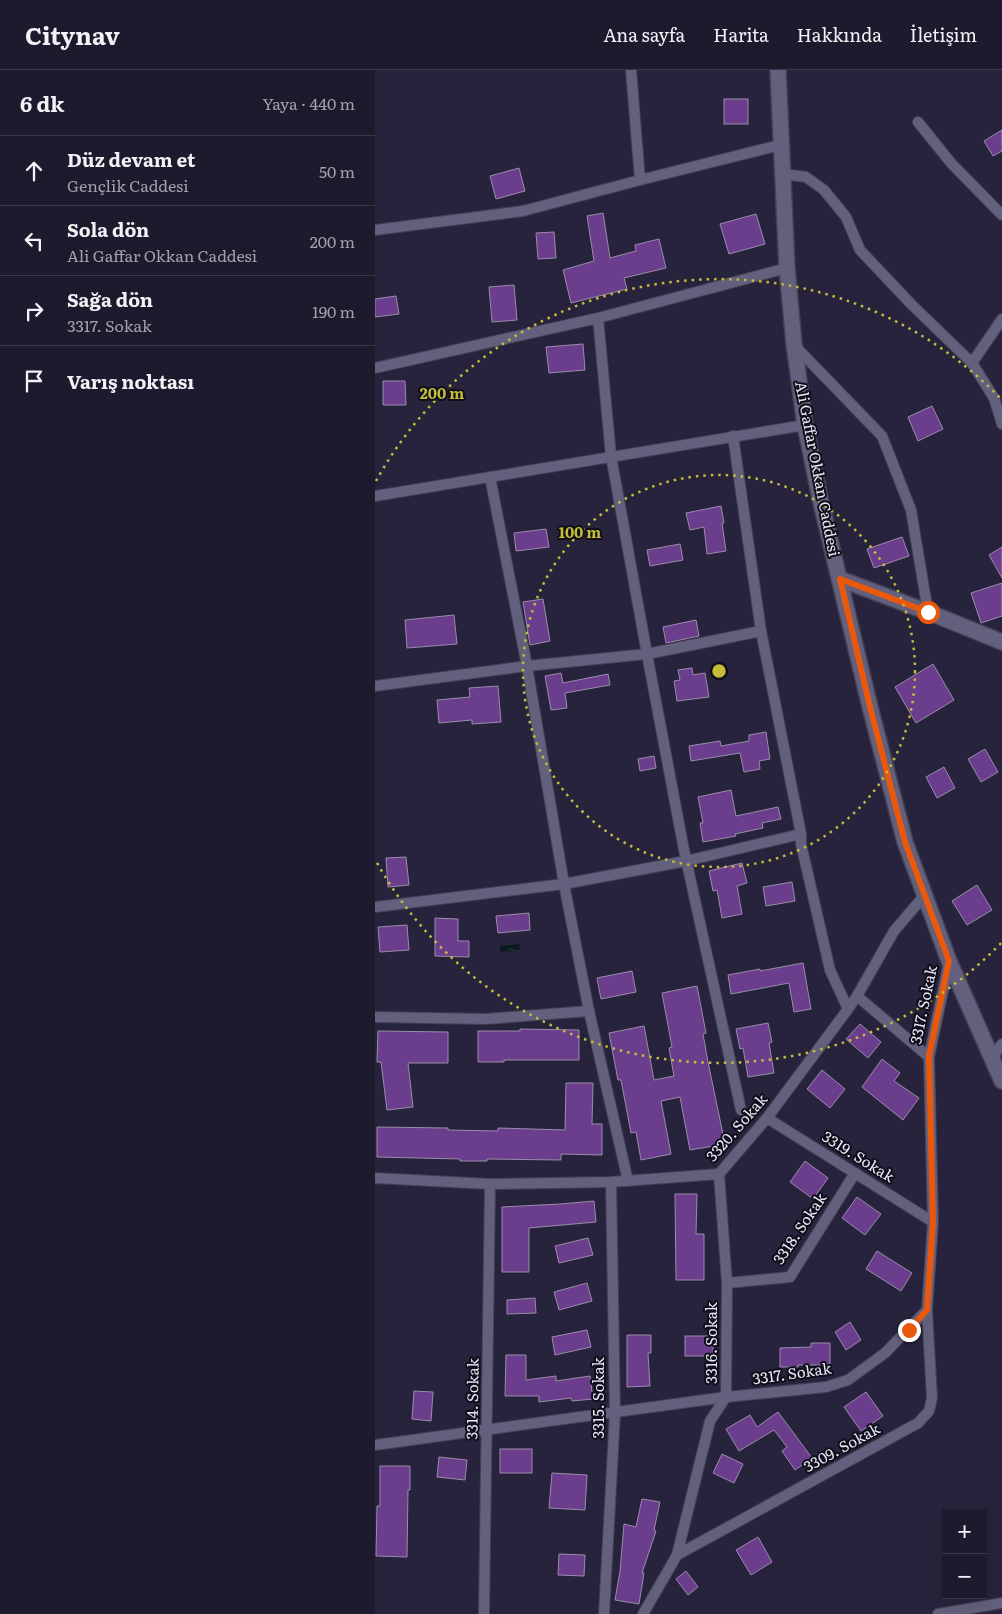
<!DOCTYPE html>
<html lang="tr">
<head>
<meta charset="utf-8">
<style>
	:root { --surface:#1d1a2d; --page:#2a2739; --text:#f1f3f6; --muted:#a0a1aa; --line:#3b3849 }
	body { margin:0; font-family:Literata,serif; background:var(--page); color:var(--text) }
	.controls { position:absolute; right:15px; bottom:15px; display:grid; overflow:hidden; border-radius:0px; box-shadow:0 5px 20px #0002 }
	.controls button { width:45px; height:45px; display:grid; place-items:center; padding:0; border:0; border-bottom:1px solid var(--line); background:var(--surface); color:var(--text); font:25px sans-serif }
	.stop { position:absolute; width:15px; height:15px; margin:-11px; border:4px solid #ea580c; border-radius:50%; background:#fff }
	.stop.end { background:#ea580c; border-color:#fff; box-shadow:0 1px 5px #0008 }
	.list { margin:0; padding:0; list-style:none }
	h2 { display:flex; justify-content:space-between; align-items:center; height:65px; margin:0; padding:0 20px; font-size:21px }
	h2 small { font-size:16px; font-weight:400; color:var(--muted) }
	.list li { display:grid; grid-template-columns:32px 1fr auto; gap:15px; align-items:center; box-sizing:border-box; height:70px; padding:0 20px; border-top:1px solid var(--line) }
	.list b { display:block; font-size:19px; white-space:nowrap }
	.list p { margin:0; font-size:16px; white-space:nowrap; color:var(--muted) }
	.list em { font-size:16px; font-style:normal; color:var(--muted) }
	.icon { flex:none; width:28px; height:28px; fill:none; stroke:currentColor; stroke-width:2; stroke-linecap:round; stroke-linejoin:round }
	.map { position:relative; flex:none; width:627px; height:1544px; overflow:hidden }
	header { display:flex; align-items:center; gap:30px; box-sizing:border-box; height:70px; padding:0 25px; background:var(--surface); border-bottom:1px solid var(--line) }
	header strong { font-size:24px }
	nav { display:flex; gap:28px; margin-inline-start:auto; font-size:18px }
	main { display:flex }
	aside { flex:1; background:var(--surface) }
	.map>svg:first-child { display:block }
</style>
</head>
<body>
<header>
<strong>Citynav</strong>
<nav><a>Ana sayfa</a><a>Harita</a><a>Hakkında</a><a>İletişim</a></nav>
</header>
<main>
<aside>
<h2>6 dk<small>Yaya · 440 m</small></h2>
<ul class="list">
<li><svg class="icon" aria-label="ahead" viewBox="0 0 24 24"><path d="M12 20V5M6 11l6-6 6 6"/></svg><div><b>Düz devam et</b><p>Gençlik Caddesi</p></div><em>50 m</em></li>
<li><svg class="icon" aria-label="left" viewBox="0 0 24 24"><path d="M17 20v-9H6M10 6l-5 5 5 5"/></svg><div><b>Sola dön</b><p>Ali Gaffar Okkan Caddesi</p></div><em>200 m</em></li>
<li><svg class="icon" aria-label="right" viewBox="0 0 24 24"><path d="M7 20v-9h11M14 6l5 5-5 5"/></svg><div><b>Sağa dön</b><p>3317. Sokak</p></div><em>190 m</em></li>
<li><svg class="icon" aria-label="arrive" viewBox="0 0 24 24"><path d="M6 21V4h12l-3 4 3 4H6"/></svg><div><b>Varış noktası</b></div></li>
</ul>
</aside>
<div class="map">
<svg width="627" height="1544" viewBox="0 0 627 1544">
	<defs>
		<pattern id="water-ripples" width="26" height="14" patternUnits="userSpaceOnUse" patternTransform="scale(1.25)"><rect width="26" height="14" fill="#091920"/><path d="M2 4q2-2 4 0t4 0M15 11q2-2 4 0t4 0" fill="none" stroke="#2d3a41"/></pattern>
	</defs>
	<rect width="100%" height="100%" fill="#27233c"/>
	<path fill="url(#water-ripples)" d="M144 874 145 880 125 882V876Z"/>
	<g fill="#6a3e8d" stroke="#9b8caa">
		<rect x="349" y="29" width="24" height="25"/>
		<path d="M627 60V81L618 86 609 71Z"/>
		<path d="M144 98 150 121 121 129 115 106Z"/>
		<path d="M228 143 235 188 261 181 260 175 284 169 291 198 249 208 252 219 196 233 188 200 219 191 212 146Z"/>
		<path d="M381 144 390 174 354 184 345 154Z"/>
		<path d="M179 162 181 188 163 189 161 163Z"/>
		<path d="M139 215 142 250 117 252 114 217Z"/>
		<path d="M21 226 24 244 0 247V229Z"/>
		<path d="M208 274 210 300 174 303 171 277Z"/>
		<path d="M8 311H30L31 335H8Z"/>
		<path d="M557 336 568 359 543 371 533 347Z"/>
		<path d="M346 436 349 453H347L351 481 332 484 329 457 315 460 311 443Z"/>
		<path d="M171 459 174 477 141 481 139 463Z"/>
		<path d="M527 467 534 486 499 498 492 479Z"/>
		<path d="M305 474 308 490 275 496 272 480Z"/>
		<path d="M627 477V508L614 485Z"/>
		<path d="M627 513V546L606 553 596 523Z"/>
		<path d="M168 529 175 571 155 575 148 532Z"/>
		<path d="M79 545 82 574 32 578 30 550Z"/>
		<path d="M321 550 324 566 291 573 288 557Z"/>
		<path d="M558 594 579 630 541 653 520 617Z"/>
		<path d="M317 598 318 605 330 603 334 627 302 631 299 611 305 610 303 600Z"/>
		<path d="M186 603 188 613 233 604 235 615 190 623 192 638 176 640 170 606Z"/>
		<path d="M123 616 126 652 97 654V650L64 653 62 630 95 627 94 618Z"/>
		<path d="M391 662 395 689 384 691 385 699 369 702 365 683 316 691 314 676 345 671 346 676 374 671V665Z"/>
		<path d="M610 679 623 702 606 712 593 689Z"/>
		<path d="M279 686 281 698 265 701 263 689Z"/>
		<path d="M569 697 580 718 562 728 551 707Z"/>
		<path d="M356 720 361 746 403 737 406 749 387 753 388 758 360 764 361 766 328 772 325 753H328L323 727Z"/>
		<path d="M31 787 34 815 13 817 11 788Z"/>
		<path d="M367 793 372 813 362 816 367 844 347 848 342 820 338 821 334 801Z"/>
		<path d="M417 812 420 831 391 836 388 817Z"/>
		<path d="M602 815 617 840 592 855 577 831Z"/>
		<path d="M154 843 155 860 123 863 121 846Z"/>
		<path d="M60 848 83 849V871H94V887L60 886Z"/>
		<path d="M32 855 34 880 5 882 3 857Z"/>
		<path d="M428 893 436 939 419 942 414 913 356 924 353 905 385 899V901Z"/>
		<path d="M257 901 261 922 226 929 222 908Z"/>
		<path d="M322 916 331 963 328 964 333 992 350 1074 315 1080 305 1027 286 1031 296 1084 266 1090 261 1062 256 1063 246 1010H243L234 963 269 956 279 1010 299 1006 294 978 297 977 287 923Z"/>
		<path d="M393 953 397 972 394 973 399 1003 373 1007 368 978 365 979 361 959Z"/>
		<path d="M485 954 506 972 493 988 471 969Z"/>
		<path d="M145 959 204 960V990H129V992H103V961H145Z"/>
		<path d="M3 961 73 962V993H33L38 1037 12 1040 6 992H2Z"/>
		<path d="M507 989 525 1003 519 1011 544 1028 528 1050 487 1017Z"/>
		<path d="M447 1000 470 1019 455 1038 432 1019Z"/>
		<path d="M191 1013H218L217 1054H227V1085L186 1084V1090L112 1089V1091H85V1089L2 1087V1057L73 1058V1060L123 1061V1058L190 1060Z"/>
		<path d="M430 1091 453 1108 438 1129 415 1112Z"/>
		<path d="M300 1124H322L321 1164H329V1210H301Z"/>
		<path d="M482 1127 506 1144 490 1165 467 1148Z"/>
		<path d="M219 1131 221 1152 154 1158V1202H127V1137L185 1134Z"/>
		<path d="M213 1168 218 1185 184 1193 180 1176Z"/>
		<path d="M502 1181 537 1203 526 1221 491 1199Z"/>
		<path d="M212 1213 217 1231 184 1240 179 1222Z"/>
		<path d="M160 1228 161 1243 132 1244V1230Z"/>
		<path d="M475 1252 486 1270 471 1280 460 1262Z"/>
		<path d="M212 1260 216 1277 180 1285 177 1267Z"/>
		<path d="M252 1265H276V1283H273L275 1316 252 1317Z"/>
		<rect x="310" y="1266" width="28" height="20"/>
		<path d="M436 1273H455V1295H423V1297H405V1278L436 1277Z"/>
		<path d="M131 1285H151V1310L181 1306V1311L215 1306 218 1329 197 1331 196 1328 164 1332V1326H130Z"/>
		<path d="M39 1321 58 1322 56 1351 37 1349Z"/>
		<path d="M491 1322 508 1346 486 1361 469 1337Z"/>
		<path d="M403 1342 437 1388 420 1400 407 1381 412 1377 399 1360 364 1381 351 1359 375 1345 382 1357Z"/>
		<rect x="125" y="1379" width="32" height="24"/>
		<path d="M347 1384 368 1394 359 1413 338 1403Z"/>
		<path d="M64 1387 92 1390 90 1410 62 1407Z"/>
		<path d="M5 1396H35V1420H33L32 1487 1 1486 2 1436H5Z"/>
		<path d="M177 1403 212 1405 210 1440 174 1438Z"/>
		<path d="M267 1429 285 1432 279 1460 281 1461 267 1503H269L264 1534 240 1530 245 1501 249 1454 261 1457Z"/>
		<path d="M383 1467 397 1492 376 1505 361 1480Z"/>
		<path d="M184 1484 210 1485 209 1506 183 1505Z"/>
		<path d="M311 1501 323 1517 313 1525 301 1509Z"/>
	</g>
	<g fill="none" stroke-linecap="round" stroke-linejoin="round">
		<defs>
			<g id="street">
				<path d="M256 0 265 110"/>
				<path d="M543 52 576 93 627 145"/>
				<path d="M408 104 431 107 449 120 471 147 485 180 537 235 597 293 619 328 627 354"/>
				<path d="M0 160 148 141 265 110 405 75"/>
				<path d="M223 248 236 386 272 584 309 780 366 1040"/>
				<path d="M419 275 507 366 536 440 553 542"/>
				<path d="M597 293 627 249"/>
				<path d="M0 298 223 248 412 198"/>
				<path d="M358 366 386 561 426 764V774L455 900 473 939"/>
				<path d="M115 407 152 596 189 814 214 941 253 1111"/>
				<path d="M0 426 430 355"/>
				<path d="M0 616 152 596 272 584 386 561"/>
				<path d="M0 837 189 814 311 791 426 764"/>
				<path d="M482 926 554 987"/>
				<path d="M0 947 111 949 214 941"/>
				<path d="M617 988 627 974"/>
				<path d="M392 1048 558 1152"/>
				<path d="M0 1108 115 1114 236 1112 344 1104 392 1048 473 939 482 926 519 861 549 826"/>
				<path d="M352 1213 415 1207 480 1103"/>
				<path d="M0 1375 351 1327 451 1317 473 1310 510 1283 552 1240 558 1152 554 987 574 892"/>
				<path d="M302 1485 543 1353 554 1341 557 1328 552 1240"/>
				<path d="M109 1544 115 1114"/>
				<path d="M229 1544 240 1343 236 1112"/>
				<path d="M268 1544 302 1485 335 1351 351 1327 352 1213 344 1104"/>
				<path d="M563 1544 627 1533"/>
			</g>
			<g id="secondary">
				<path d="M403 0 412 198 419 274 430 355 446 433 495 637 530 772 574 891 627 1011"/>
				<path d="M465 509 553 542 627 572"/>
			</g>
		</defs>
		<use href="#street" stroke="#444155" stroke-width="12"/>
		<use href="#secondary" stroke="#444155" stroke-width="18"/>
		<use href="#street" stroke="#63607d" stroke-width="10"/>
		<use href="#secondary" stroke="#63607d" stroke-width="15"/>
	</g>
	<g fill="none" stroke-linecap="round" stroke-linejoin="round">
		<path stroke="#ea580c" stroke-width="6" d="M534 1260 552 1240 558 1152 554 986 574 891 530 772 495 637 465 509 553 542"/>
	</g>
	<g fill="none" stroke="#c6bc3c" stroke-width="2.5" stroke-dasharray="2.5 5">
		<circle cx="344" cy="601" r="196"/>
		<path d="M626 873A392 392 0 0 1 1 791M1 411A392 392 0 0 1 626 329"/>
	</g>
	<g text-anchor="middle" stroke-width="4" stroke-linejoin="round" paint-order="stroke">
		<g font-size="15" fill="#e8e7f8" stroke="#100e19">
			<text transform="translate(442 399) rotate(79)" y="5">Ali Gaffar Okkan Caddesi</text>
			<text transform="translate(549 935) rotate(-78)" y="5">3317. Sokak</text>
			<text transform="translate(362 1058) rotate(-49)" y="5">3320. Sokak</text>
			<text transform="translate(483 1087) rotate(32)" y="5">3319. Sokak</text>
			<text transform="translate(425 1159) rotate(-56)" y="5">3318. Sokak</text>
			<text transform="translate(337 1273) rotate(-90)" y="5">3316. Sokak</text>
			<text transform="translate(417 1304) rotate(-8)" y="5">3317. Sokak</text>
			<text transform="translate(224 1328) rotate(-90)" y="5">3315. Sokak</text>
			<text transform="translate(98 1329) rotate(-89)" y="5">3314. Sokak</text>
			<text transform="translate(467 1378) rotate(-29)" y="5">3309. Sokak</text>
		</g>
	</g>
	<circle cx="344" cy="601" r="8" fill="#c6bc3c" stroke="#100e19" stroke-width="2.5"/>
	<g font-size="15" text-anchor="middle" font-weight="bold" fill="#c6bc3c" stroke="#100e19" stroke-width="4" stroke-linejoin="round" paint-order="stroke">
		<text x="67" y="329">200 m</text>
		<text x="205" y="468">100 m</text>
	</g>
</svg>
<div class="controls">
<button>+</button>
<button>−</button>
</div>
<div class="stop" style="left:553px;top:542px"></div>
<div class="stop end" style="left:534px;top:1260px"></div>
</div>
</main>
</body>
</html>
